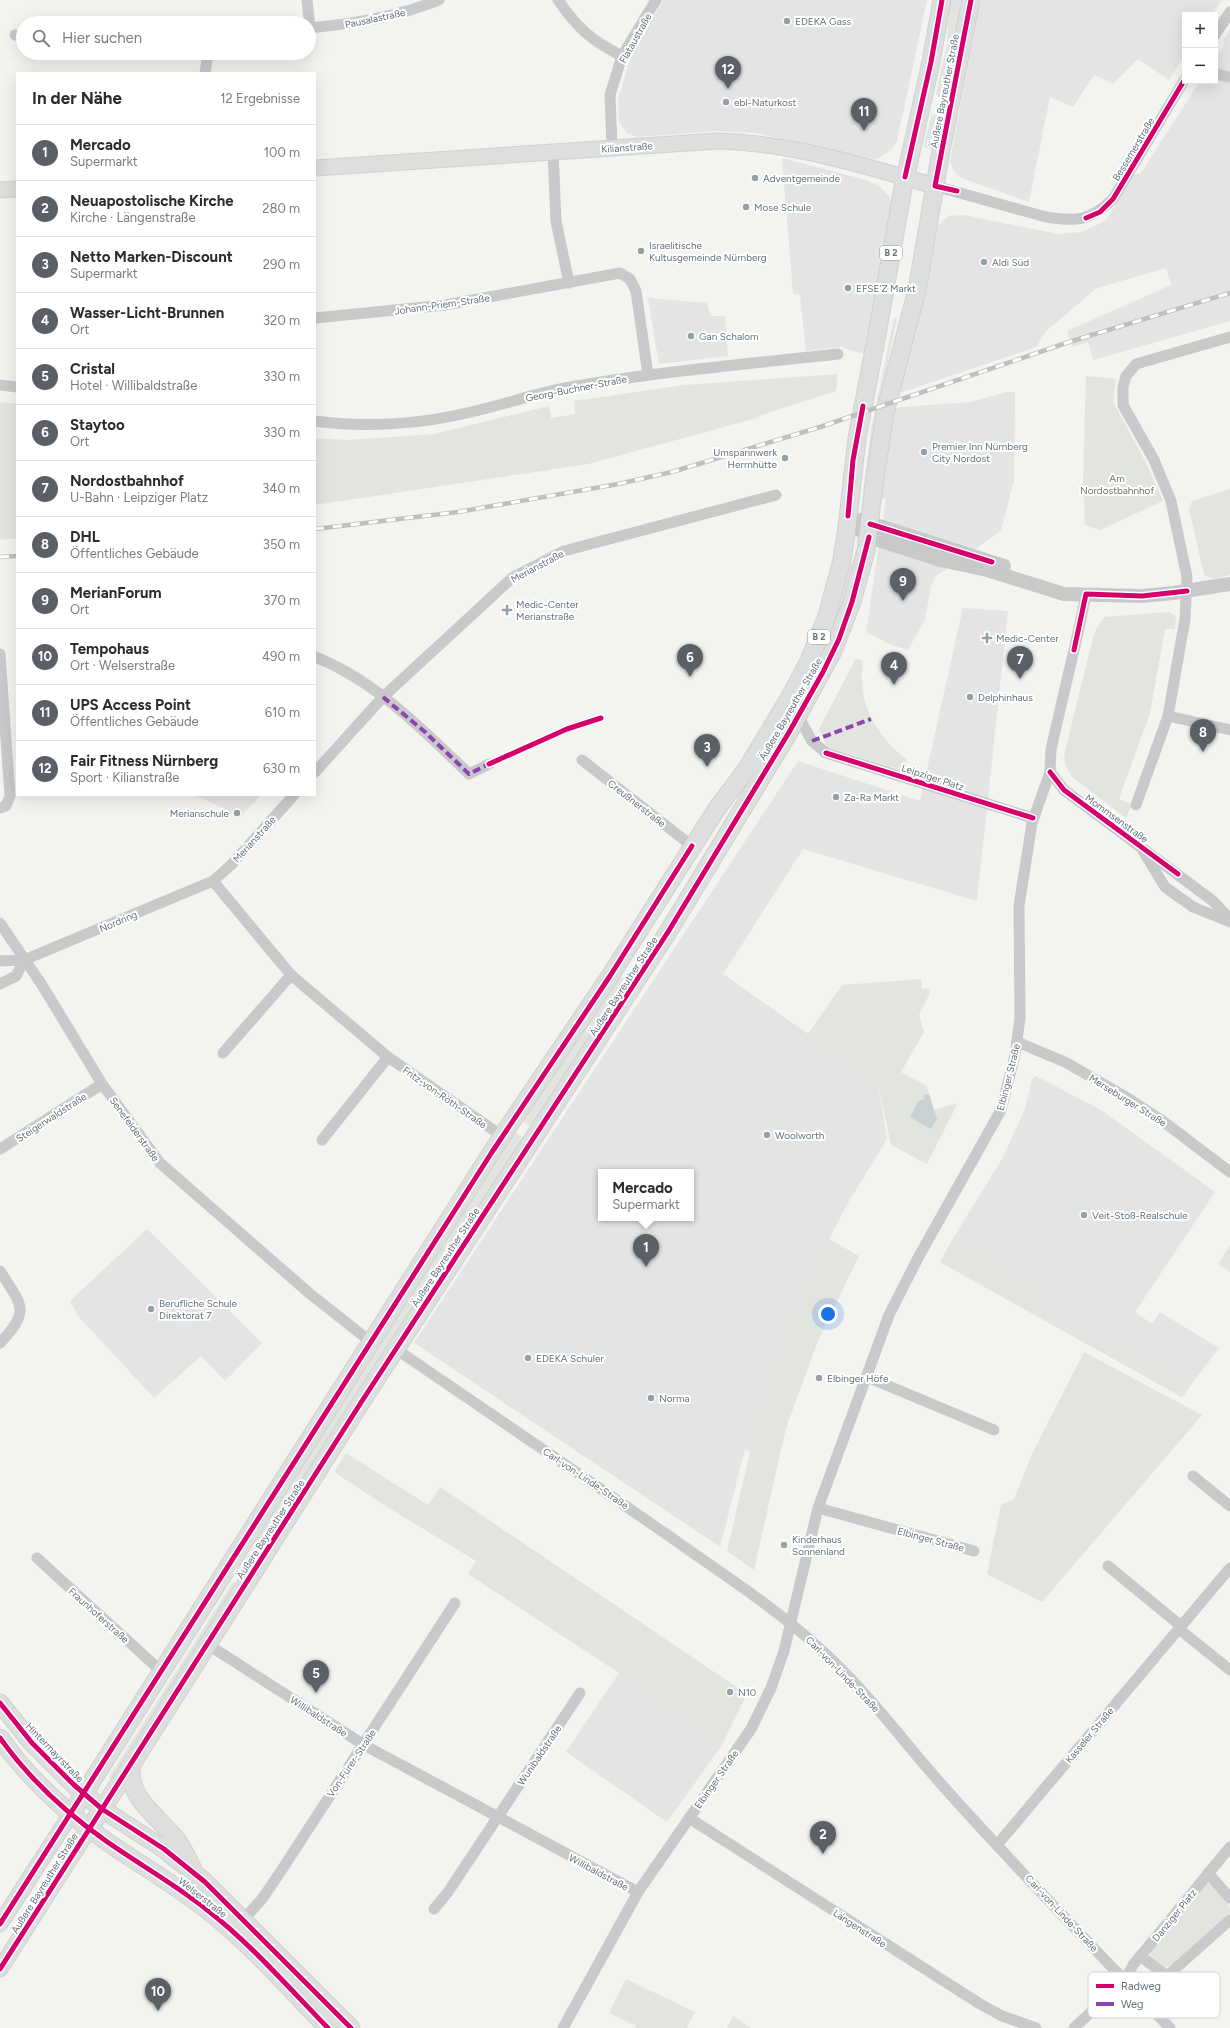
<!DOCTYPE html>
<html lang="de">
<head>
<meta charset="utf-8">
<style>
	:root { --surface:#fff; --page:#f7f7f7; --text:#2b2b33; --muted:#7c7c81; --line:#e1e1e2; --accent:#5b6067 }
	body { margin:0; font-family:Figtree,sans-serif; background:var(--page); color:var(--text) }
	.controls { position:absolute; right:12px; top:12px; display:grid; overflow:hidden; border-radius:0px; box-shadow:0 4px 16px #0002 }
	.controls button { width:36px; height:36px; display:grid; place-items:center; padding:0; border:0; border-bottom:1px solid var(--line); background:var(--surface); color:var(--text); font:20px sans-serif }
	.you { position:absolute; left:828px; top:1314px; width:14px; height:14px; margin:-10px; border:3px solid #fff; border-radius:50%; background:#1a73e8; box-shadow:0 0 0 6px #1a73e833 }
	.badge { display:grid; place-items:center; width:26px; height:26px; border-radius:50%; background:var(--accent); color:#fff; font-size:13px; font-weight:700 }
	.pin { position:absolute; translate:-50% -33px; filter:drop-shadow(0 1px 2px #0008) }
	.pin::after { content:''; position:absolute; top:21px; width:14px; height:12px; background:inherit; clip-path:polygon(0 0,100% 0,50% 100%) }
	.popup { position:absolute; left:598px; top:1169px; width:96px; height:52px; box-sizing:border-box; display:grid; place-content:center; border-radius:0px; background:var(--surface); filter:drop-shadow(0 1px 3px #0005); font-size:13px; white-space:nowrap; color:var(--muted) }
	.popup b { font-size:15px; color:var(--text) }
	.popup::after { content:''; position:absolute; left:50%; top:100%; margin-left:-8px; border:8px solid transparent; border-top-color:var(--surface) }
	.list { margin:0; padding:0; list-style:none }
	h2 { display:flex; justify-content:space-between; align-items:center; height:52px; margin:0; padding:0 16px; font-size:17px }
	h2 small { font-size:13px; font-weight:400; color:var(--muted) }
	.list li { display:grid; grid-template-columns:26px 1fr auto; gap:12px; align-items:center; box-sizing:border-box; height:56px; padding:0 16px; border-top:1px solid var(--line) }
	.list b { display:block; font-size:15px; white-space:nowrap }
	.list p { margin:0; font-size:13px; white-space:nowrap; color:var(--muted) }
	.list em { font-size:13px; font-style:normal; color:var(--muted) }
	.icon { flex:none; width:22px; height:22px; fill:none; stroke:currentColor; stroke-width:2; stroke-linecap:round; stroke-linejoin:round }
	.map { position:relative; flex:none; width:1230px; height:2028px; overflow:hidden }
	.search { position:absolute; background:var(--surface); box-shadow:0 4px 16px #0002; left:16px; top:16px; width:300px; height:44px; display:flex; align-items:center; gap:10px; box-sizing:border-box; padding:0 14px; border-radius:22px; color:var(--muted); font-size:15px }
	.panel { position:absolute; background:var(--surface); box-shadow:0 4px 16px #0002; left:16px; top:72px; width:300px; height:724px; border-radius:0px }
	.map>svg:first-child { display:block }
</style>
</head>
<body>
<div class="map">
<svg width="1230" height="2028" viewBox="0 0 1230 2028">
	<rect width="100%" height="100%" fill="#f3f3f0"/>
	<g fill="#e3e4e3" fill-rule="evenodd">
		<path d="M663 0H927L897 141 892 149 879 158 869 159 757 133 715 131 637 137 627 133 619 122 618 100 631 57Z"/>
		<path d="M980 0H1222L1212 15H1185V55L1169 80 1138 59 1113 84 1094 75 1073 107 1050 97 1029 202 961 178 954 171 950 161Z"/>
		<path d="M1230 29V321L1093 360 1088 342 1072 347 1067 331 1171 285 1166 268 1097 288 1046 331 1036 347 900 393 906 353 932 239H935L938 227 942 221 949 216 963 215 1059 234 1081 232 1099 224 1107 219 1133 175 1141 173 1200 81H1215V59L1223 47 1224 39Z"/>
		<path d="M782 158 866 180 879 186 889 196 892 206 867 355 841 347 806 351 800 295 793 293Z"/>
		<path d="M648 298 707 303 711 316H725L728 356 659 364Z"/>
		<path d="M1006 392H1015L1014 480 1001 531 936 576 931 586 925 619 908 650 891 645 866 632 886 499 889 468 900 407 971 402Z"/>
		<path d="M963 608 1008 611 977 901 803 849 723 974 878 1083 887 1139 849 1201 829 1239 797 1305 778 1352 745 1449 720 1547 414 1343 798 761 920 801ZM601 1172H691V1218H601Z"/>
		<path d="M193 795H261L238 819 222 807Z"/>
		<path d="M1036 1076 1101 1110 1215 1192 1135 1312 1152 1324 1160 1312 1219 1348 1182 1397 940 1262 954 1237 1002 1159 1025 1109 1032 1079Z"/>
		<path d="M147 1229 262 1343 225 1381 201 1356 154 1398 79 1317 70 1301Z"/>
		<path d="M619 1673 722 1745 667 1822 566 1752Z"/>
	</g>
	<g fill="#e2e5df">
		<path d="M949 0H967L945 98 938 97 936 94 947 44Z"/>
		<path d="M935 114 941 115 936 150 924 147 931 116Z"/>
		<path d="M894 318H897L887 366 867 495 863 493 871 430Z"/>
		<path d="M838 374 836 391 761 415 757 418 588 464 315 505V438L346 440 434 434 549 406 551 418 575 414 574 401 684 385Z"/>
		<path d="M1086 376 1116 379 1113 402 1145 461 1163 501 1100 530 1085 525 1083 478Z"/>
		<path d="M0 402 17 404V538L0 540Z"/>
		<path d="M900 407 889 468 886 499 879 498 892 409Z"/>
		<path d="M1230 489V575L1214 579 1204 575 1189 509 1192 501Z"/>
		<path d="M846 562 856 564 826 653 774 745 770 744Z"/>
		<path d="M1169 612 1176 616 1175 629H1165L1150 713 1119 799 1132 805 1126 818 1072 777 1066 766 1064 756 1094 633 1104 617Z"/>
		<path d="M856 658 863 661C857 704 875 734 907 760L904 771 827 747 819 729Z"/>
		<path d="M618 977H623L627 982 533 1128 521 1120Z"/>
		<path d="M921 979 922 989 928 988 930 993 919 1015 924 1032 901 1072 927 1086 929 1094 924 1095 937 1119 934 1110 958 1103 927 1164 891 1145 878 1083 808 1034 842 985Z"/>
		<path d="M513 1131 526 1139 247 1570H244L242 1565 252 1550 259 1530Z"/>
		<path d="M954 1237 1035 1289 1041 1286 1045 1316 1114 1354 1122 1343 1191 1384 1182 1397 940 1262Z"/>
		<path d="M829 1239 859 1256 818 1341 786 1428 754 1570 727 1551 750 1452 745 1449 778 1352 797 1305Z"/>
		<path d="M1230 1245V1272L1218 1264Z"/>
		<path d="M1084 1352 1202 1415 1042 1602 987 1574 1001 1505 1014 1499 1033 1452Z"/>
		<path d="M346 1453 428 1505 440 1487 747 1694 722 1745 619 1673 468 1574 476 1561 389 1508 334 1472Z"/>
		<path d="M233 1582 237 1584 112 1781 109 1777Z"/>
		<path d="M1209 1883C1221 1887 1230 1902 1230 1913L1176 1961 1167 1967H1162L1151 1958 1150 1951 1205 1884Z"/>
		<path d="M626 1979 695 2012 687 2028H635L636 2026 609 2013Z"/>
		<path d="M733 2016 751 2028H727Z"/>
	</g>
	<path fill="#c9d1d3" d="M929 1094 937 1119 931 1129 910 1117 918 1101 925 1099 924 1095Z"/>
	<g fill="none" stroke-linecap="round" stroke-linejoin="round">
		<defs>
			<g id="secondary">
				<path d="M315 168 718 141C792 143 865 166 935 186"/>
				<path d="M0 190 17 189"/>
				<path d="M0 1924 71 1814"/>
				<path d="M0 1969 89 1829"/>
			</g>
			<g id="primary">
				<path d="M0 1703 32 1743 73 1784 102 1809 164 1849 205 1882 351 2028"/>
				<path d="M0 1738C29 1779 65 1812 106 1841 139 1864 174 1884 206 1909 251 1944 288 1987 328 2028"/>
				<path d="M132 1764C125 1797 159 1817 176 1839 183 1847 187 1858 192 1867"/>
				<path d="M71 1814 502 1136 610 976 716 810 746 770 790 697 809 661 827 616 842 560 847 527 857 438 878 329 902 193 931 62 942 0"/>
				<path d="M89 1829 132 1764 362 1401 668 932 788 734 832 653 852 602 866 550 875 477 885 413 917 290 941 151 971 0"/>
			</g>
		</defs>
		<use href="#secondary" stroke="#d0d1d0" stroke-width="17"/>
		<use href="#primary" stroke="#d0d1d1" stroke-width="19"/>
		<g stroke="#c8c9ca" stroke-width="11">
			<path d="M307 0 310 28"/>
			<path d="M558 0C578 29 591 40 622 56"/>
			<path d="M309 28C354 24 397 17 439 0"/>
			<path d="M15 35 23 37"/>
			<path d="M1215 35 1230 12"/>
			<path d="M205 73 208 53"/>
			<path d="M1215 74 1230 77"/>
			<path d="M612 148 610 95 622 56 656 0"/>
			<path d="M553 151 556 221 569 283"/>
			<path d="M935 186 1046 217C1077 222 1090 221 1113 199L1185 79"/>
			<path d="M315 318 445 305 620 273 630 279 636 291 648 375"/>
			<path d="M0 385 17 387"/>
			<path d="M315 421C364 428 424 424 471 412 503 405 533 394 565 388 655 372 747 364 838 354"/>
			<path d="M315 657C375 680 424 731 469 774L489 764"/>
			<path d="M798 716 812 741 826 753 1033 818"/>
			<path d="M1168 716 1230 730"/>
			<path d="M582 760 692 846"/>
			<path d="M315 772 383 697 512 578 564 551 776 495"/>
			<path d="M1050 772 1064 790 1213 901 1230 919"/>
			<path d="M1136 805 1168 716 1185 619 1187 577 1171 501 1154 460 1123 405V387L1126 376 1136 364 1230 337"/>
			<path d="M0 808 6 806 10 796 0 654"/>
			<path d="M1143 851 1165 887 1193 907 1230 922"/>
			<path d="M213 881 291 975 388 1057 502 1136"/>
			<path d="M0 923 42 985 102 1084 160 1163 309 1293 371 1342"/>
			<path d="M0 961 24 960 213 881 232 864 294 795"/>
			<path d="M0 984 16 976 24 960"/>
			<path d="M1017 1042 1065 1062 1126 1097 1160 1119 1230 1172"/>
			<path d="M223 1053 291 975"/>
			<path d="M322 1140 388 1057"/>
			<path d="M0 1149 102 1084"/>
			<path d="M0 1271C22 1306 31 1310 0 1343"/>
			<path d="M396 1349C496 1418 597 1485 696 1555 738 1584 779 1612 817 1646 864 1687 901 1739 942 1785 1016 1868 1094 1948 1170 2028"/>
			<path d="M867 1377 994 1430"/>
			<path d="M1193 1476 1230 1506"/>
			<path d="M818 1508 974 1551"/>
			<path d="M37 1558 162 1672"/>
			<path d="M1108 1566 1181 1626"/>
			<path d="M1179 1629 1230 1670"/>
			<path d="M207 1644 364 1745 638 1892"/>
			<path d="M689 1818 980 2004 1002 2016 1036 2028"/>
			<path d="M997 1845 1230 1568"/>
			<path d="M1208 1873 1230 1898"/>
			<path d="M434 1909 448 1892 580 1693"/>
			<path d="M243 1920 262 1899 281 1871 455 1603"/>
			<path d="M1140 1956 1167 1976 1230 1920"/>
			<path d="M563 2028 638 1892 751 1729 771 1688 784 1651 818 1508 889 1315 919 1256 1001 1110 1015 1055 1020 1018 1019 906 1032 823 1050 772 1051 749 1080 624 1086 594"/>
			<path d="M1074 2028 1125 1980 1133 1965 1230 1847"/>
		</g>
		<g stroke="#c8c9ca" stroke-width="14">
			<path d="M848 516 857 528 869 537 941 560 987 570 1064 594 1142 596 1173 593 1230 584"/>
			<path d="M860 520 1004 566"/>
		</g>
		<use href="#secondary" stroke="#dddede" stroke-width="15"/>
		<use href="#primary" stroke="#dddede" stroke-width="17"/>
		<defs>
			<g id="rail">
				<path d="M315 529 458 512 618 484 672 472 820 427 1069 342 1230 293"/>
				<path d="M0 557 17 556"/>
			</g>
		</defs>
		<use href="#rail" stroke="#bebfc0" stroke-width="4.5"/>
		<use href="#rail" stroke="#fff" stroke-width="3" stroke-dasharray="9" stroke-linecap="butt"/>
		<g stroke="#8e44ad" stroke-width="4" stroke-dasharray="8 4" stroke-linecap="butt">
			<path d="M383 697 425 732 469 774 491 763"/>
			<path d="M812 741 871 719"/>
		</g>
		<defs>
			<g id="cycleway">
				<path d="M905 177 931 62 942 0"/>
				<path d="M957 191 935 186 971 0"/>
				<path d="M1086 218 1100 212 1113 199 1185 79"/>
				<path d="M848 516 853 460 863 406"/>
				<path d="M870 524 992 562"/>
				<path d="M1074 650 1086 594 1142 596 1187 591"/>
				<path d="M826 753 1033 818"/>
				<path d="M489 764 567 729 601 718"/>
				<path d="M1050 772 1064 790 1178 874"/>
				<path d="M0 1703 32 1743 73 1784 102 1809 164 1849 205 1882 351 2028"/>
				<path d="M0 1738C29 1779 65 1812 106 1841 139 1864 174 1884 206 1909 251 1944 288 1987 328 2028"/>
				<path d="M0 1924 492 1152 610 976 692 846"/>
				<path d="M0 1969 362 1401 668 932 788 734 823 672 839 639 852 602 869 537"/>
			</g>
		</defs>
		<use href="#cycleway" stroke="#fff" stroke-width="8"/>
		<use href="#cycleway" stroke="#d6006c" stroke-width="5"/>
	</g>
	<g fill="#96a0a7" stroke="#fff" stroke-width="1.5">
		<circle cx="787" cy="21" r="4"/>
		<circle cx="726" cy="102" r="4"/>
		<circle cx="755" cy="178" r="4"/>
		<circle cx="746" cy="207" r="4"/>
		<circle cx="641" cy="251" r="4"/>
		<circle cx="984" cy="262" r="4"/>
		<circle cx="848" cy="288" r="4"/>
		<circle cx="691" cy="336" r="4"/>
		<circle cx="924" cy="452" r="4"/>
		<circle cx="785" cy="458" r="4"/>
		<path d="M505 604h4v4h4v4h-4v4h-4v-4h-4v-4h4z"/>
		<path d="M985 632h4v4h4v4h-4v4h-4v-4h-4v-4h4z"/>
		<circle cx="970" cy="697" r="4"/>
		<circle cx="836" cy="797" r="4"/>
		<circle cx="237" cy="813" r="4"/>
		<circle cx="767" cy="1135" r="4"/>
		<circle cx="1084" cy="1215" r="4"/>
		<circle cx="151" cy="1309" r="4"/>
		<circle cx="528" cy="1358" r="4"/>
		<circle cx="819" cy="1378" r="4"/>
		<circle cx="651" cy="1398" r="4"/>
		<circle cx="784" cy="1545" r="4"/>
		<circle cx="730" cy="1692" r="4"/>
	</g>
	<g text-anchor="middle" stroke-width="4" stroke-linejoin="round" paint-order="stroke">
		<g fill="#fff" stroke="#929da5" stroke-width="1">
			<rect x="880" y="246" width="22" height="14" rx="3"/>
			<rect x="808" y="630" width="22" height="14" rx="3"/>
		</g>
		<g font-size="9" font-weight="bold" fill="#64737f">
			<text x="891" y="256">B 2</text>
			<text x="819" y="640">B 2</text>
		</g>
		<g font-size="10" fill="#64737f" stroke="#fff">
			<text transform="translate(375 18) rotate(-12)" y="4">Pausalastraße</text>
			<text transform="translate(635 38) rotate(-61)" y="4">Flataustraße</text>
			<text transform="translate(944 91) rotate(-79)" y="4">Äußere Bayreuther Straße</text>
			<text transform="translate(627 147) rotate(-4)" y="4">Kilianstraße</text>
			<text transform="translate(1133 149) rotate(-59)" y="4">Bessemerstraße</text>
			<text transform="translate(442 304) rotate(-8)" y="4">Johann-Priem-Straße</text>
			<text transform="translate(576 388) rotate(-11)" y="4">Georg-Buchner-Straße</text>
			<text transform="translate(537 566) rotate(-28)" y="4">Merianstraße</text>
			<text transform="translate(790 709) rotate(-60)" y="4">Äußere Bayreuther Straße</text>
			<text transform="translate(933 777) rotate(18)" y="4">Leipziger Platz</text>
			<text transform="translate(637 803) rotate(38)" y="4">Creußnerstraße</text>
			<text transform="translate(1117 818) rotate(36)" y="4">Mommsenstraße</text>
			<text transform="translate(254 839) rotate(-48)" y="4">Merianstraße</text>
			<text transform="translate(118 921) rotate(-23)" y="4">Nordring</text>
			<text transform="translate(623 986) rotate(-57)" y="4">Äußere Bayreuther Straße</text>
			<text transform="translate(1008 1077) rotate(-76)" y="4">Elbinger Straße</text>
			<text transform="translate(445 1097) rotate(35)" y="4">Fritz-von-Röth-Straße</text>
			<text transform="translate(1128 1100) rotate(32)" y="4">Merseburger Straße</text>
			<text transform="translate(51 1117) rotate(-33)" y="4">Steigerwaldstraße</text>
			<text transform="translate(135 1129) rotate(54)" y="4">Senefelderstraße</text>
			<text transform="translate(445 1257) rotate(-57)" y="4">Äußere Bayreuther Straße</text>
			<text transform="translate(586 1478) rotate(34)" y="4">Carl-von-Linde-Straße</text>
			<text transform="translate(270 1529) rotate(-57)" y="4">Äußere Bayreuther Straße</text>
			<text transform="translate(931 1539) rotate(15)" y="4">Elbinger Straße</text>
			<text transform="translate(99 1615) rotate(42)" y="4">Fraunhoferstraße</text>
			<text transform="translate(843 1674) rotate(46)" y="4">Carl-von-Linde-Straße</text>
			<text transform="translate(319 1716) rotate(33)" y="4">Willibaldstraße</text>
			<text transform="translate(1089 1735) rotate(-50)" y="4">Kasseler Straße</text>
			<text transform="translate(55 1752) rotate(46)" y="4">Hintermayrstraße</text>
			<text transform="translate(539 1755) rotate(-56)" y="4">Wunibaldstraße</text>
			<text transform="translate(351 1763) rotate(-56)" y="4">Von-Fürer-Straße</text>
			<text transform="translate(716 1779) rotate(-55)" y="4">Elbinger Straße</text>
			<text transform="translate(599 1872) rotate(28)" y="4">Willibaldstraße</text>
			<text transform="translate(44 1883) rotate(-58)" y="4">Äußere Bayreuther Straße</text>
			<text transform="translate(203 1897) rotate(38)" y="4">Welserstraße</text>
			<text transform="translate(1062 1913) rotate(47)" y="4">Carl-von-Linde-Straße</text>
			<text transform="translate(1174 1915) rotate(-51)" y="4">Danziger Platz</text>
			<text transform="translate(860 1928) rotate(33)" y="4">Längenstraße</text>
		</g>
		<g font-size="10" fill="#64737f" stroke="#fff" text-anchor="start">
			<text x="795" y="25">EDEKA Gass</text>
			<text x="734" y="106">ebl-Naturkost</text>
			<text x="763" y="182">Adventgemeinde</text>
			<text x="754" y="211">Mose Schule</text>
			<text x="649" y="249">Israelitische<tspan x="649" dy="12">Kultusgemeinde Nürnberg</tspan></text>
			<text x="992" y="266">Aldi Süd</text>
			<text x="856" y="292">EFSE’Z Markt</text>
			<text x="699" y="340">Gan Schalom</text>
			<text x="932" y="450">Premier Inn Nürnberg<tspan x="932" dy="12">City Nordost</tspan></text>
			<text x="777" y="456" text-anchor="end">Umspannwerk<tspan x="777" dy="12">Herrnhütte</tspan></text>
			<text x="516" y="608">Medic-Center<tspan x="516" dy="12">Merianstraße</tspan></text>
			<text x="996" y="642">Medic-Center</text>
			<text x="978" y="701">Delphinhaus</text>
			<text x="844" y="801">Za-Ra Markt</text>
			<text x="229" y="817" text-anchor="end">Merianschule</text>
			<text x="775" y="1139">Woolworth</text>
			<text x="1092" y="1219">Veit-Stoß-Realschule</text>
			<text x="159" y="1307">Berufliche Schule<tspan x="159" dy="12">Direktorat 7</tspan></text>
			<text x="536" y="1362">EDEKA Schuler</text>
			<text x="827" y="1382">Elbinger Höfe</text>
			<text x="659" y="1402">Norma</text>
			<text x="792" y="1543">Kinderhaus<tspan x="792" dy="12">Sonnenland</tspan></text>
			<text x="738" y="1696">N10</text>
		</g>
		<g font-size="10" fill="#677762" stroke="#fff">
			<text x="1117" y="482">Am<tspan x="1117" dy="12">Nordostbahnhof</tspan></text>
		</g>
	</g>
	<rect x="1088" y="1972" width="132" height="46" rx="6" fill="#fff" stroke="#d0d5d9" stroke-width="1"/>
	<rect x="1096" y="1984" width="18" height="4" fill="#d6006c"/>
	<rect x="1096" y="2002" width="18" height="4" fill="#8e44ad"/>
	<g font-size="11" fill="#64737f">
		<text x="1121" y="1990">Radweg</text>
		<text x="1121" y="2008">Weg</text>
	</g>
</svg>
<div class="controls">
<button>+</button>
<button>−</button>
</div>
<div class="you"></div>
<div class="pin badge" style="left:646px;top:1267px">1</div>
<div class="popup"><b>Mercado</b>Supermarkt</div>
<div class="pin badge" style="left:823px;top:1854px">2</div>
<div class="pin badge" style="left:707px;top:767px">3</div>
<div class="pin badge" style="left:894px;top:685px">4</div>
<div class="pin badge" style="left:316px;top:1693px">5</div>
<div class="pin badge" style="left:690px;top:677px">6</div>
<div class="pin badge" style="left:1020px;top:679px">7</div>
<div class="pin badge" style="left:1203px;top:752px">8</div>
<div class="pin badge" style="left:903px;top:601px">9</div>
<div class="pin badge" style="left:158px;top:2011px">10</div>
<div class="pin badge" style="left:864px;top:131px">11</div>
<div class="pin badge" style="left:728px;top:89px">12</div>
<div class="search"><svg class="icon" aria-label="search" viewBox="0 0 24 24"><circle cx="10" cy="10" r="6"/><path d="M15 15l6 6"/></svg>Hier suchen</div>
<section class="panel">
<h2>In der Nähe<small>12 Ergebnisse</small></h2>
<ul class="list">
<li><span class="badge">1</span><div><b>Mercado</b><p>Supermarkt</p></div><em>100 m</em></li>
<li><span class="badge">2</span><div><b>Neuapostolische Kirche</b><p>Kirche · Längenstraße</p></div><em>280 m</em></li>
<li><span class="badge">3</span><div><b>Netto Marken-Discount</b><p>Supermarkt</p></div><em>290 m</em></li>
<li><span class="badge">4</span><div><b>Wasser-Licht-Brunnen</b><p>Ort</p></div><em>320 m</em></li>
<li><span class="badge">5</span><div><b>Cristal</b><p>Hotel · Willibaldstraße</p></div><em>330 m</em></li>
<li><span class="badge">6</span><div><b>Staytoo</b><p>Ort</p></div><em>330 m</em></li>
<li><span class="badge">7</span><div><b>Nordostbahnhof</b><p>U-Bahn · Leipziger Platz</p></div><em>340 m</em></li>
<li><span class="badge">8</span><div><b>DHL</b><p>Öffentliches Gebäude</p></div><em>350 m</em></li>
<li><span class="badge">9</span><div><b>MerianForum</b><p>Ort</p></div><em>370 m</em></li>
<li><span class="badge">10</span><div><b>Tempohaus</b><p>Ort · Welserstraße</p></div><em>490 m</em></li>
<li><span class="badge">11</span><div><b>UPS Access Point</b><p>Öffentliches Gebäude</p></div><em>610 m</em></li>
<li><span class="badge">12</span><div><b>Fair Fitness Nürnberg</b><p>Sport · Kilianstraße</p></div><em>630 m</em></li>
</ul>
</section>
</div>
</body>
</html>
